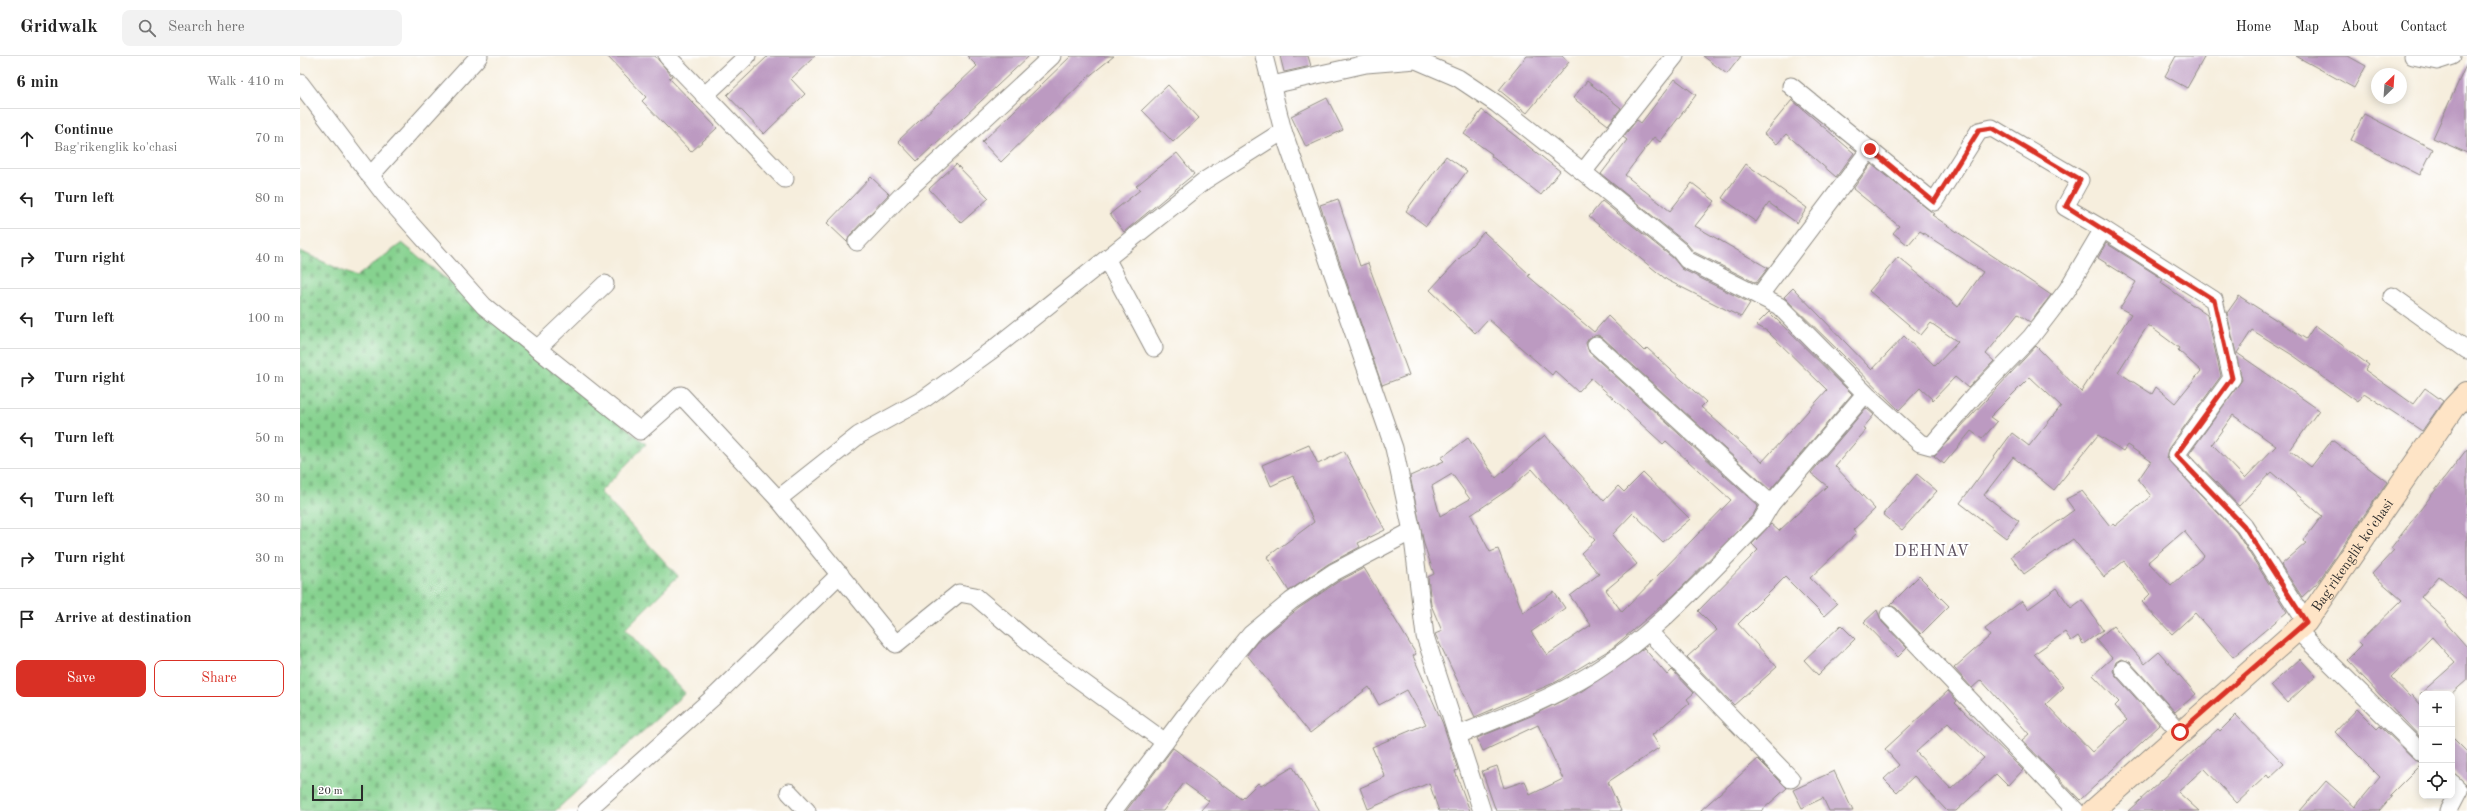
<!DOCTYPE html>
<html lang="en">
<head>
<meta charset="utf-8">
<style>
	:root { --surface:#fff; --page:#f2f2f2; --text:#222; --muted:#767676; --line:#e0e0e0; --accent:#d93025 }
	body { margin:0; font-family:"Old Standard TT",serif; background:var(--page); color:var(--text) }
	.controls { position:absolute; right:12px; bottom:12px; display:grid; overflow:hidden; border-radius:8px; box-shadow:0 2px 10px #0003 }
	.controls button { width:36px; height:36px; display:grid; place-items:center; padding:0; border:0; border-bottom:1px solid var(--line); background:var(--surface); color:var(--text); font:20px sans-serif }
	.compass { position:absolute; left:2071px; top:12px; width:36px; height:36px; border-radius:50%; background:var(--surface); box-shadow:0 2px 10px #0003; rotate:25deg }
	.scale { position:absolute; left:12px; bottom:10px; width:51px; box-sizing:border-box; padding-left:4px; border:2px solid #2b2b2b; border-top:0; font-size:11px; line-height:14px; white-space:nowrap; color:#2b2b2b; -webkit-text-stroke:3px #fff; paint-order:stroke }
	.stop { position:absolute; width:12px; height:12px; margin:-9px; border:3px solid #d93025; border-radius:50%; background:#fff }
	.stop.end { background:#d93025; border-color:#fff; box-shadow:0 1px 4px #0008 }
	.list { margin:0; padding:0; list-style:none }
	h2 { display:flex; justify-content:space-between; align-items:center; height:52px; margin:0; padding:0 16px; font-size:17px }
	h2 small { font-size:13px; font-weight:400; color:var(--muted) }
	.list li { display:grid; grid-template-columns:26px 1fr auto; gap:12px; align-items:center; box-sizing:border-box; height:60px; padding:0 16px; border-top:1px solid var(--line) }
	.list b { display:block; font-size:15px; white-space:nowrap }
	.list p { margin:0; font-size:13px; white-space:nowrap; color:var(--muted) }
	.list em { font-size:13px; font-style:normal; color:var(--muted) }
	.actions { display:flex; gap:8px; padding:12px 16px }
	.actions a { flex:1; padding:9px 0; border:1px solid var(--accent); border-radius:8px; text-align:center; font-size:14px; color:var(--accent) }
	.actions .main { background:var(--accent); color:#fff }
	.icon { flex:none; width:22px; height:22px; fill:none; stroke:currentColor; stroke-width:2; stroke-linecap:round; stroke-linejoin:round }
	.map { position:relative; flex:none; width:2167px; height:755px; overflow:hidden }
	header { display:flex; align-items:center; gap:24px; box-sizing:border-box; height:56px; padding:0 20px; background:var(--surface); border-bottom:1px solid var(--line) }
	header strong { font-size:19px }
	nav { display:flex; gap:22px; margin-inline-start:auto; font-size:14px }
	.search { width:280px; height:36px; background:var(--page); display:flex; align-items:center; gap:10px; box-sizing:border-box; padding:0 14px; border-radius:8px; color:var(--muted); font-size:15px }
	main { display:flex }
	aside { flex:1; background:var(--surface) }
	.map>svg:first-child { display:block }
</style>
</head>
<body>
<header>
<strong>Gridwalk</strong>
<div class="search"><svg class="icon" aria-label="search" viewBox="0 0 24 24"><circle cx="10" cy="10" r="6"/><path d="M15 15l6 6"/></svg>Search here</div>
<nav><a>Home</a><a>Map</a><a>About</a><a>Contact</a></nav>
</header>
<main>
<aside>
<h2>6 min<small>Walk · 410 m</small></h2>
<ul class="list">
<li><svg class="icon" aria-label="ahead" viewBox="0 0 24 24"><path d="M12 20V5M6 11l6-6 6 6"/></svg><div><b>Continue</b><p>Bag'rikenglik ko'chasi</p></div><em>70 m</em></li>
<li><svg class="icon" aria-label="left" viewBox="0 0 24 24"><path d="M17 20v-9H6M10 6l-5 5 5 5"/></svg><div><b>Turn left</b></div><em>80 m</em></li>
<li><svg class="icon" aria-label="right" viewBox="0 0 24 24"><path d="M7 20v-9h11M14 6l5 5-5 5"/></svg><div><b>Turn right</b></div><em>40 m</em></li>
<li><svg class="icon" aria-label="left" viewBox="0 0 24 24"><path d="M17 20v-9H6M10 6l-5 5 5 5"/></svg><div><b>Turn left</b></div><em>100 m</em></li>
<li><svg class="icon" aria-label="right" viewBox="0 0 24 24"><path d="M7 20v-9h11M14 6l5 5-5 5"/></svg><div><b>Turn right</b></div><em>10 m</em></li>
<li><svg class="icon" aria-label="left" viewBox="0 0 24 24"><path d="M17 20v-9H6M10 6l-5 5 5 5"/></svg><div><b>Turn left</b></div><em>50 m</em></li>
<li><svg class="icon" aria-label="left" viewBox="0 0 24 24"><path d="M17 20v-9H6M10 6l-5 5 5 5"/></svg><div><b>Turn left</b></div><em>30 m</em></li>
<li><svg class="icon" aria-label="right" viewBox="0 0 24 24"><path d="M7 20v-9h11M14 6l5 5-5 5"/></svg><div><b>Turn right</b></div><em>30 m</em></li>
<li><svg class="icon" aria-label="arrive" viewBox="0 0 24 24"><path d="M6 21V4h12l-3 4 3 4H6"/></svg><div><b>Arrive at destination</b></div></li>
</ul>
<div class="actions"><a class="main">Save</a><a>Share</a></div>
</aside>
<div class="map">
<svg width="2167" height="755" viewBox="0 0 2167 755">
	<defs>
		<pattern id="cemetery-stones" width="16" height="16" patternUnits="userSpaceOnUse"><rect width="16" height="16" fill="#86d28f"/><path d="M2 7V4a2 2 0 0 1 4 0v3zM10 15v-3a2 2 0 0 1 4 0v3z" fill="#74b47c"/></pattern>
	</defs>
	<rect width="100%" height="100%" fill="#fff"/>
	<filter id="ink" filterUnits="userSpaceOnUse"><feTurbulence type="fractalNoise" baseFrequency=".025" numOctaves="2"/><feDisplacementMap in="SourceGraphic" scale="8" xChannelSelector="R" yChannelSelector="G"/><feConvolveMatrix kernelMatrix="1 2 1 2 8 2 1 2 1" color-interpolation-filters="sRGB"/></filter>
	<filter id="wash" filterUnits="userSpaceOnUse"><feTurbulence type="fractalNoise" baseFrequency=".012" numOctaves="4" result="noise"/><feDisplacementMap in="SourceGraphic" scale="16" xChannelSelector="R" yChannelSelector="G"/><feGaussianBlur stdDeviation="0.9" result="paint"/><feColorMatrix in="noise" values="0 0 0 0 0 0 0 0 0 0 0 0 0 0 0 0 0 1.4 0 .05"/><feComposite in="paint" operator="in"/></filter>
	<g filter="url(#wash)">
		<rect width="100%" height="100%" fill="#f6eedd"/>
		<path fill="url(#cemetery-stones)" stroke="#587e5d" d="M102 187 346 388 300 436 378 520 325 573 385 637 255 755H0V195L56 221Z"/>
		<g id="blocks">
			<g fill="#bc9ac1" fill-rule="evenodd">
				<path d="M307 0H355L372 20 369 22 417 72 391 96 342 45 346 41Z"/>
				<path d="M468 0H515L491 23 505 38 464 78 427 39Z"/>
				<path d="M667 0H729L617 105 598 85 677 10Z"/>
				<path d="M771 0H814L787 22 701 106 682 86Z"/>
				<path d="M980 0H1008L1011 10 984 16Z"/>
				<path d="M1227 0H1262L1269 6 1227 57 1199 34Z"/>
				<path d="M1403 0H1441L1427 18Z"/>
				<path d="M1876 0H1905L1887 32 1865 20Z"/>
				<path d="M1996 0H2048L2066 10 2054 32Z"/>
				<path d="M2167 7V97L2133 82Z"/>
				<path d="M1375 23 1396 39 1360 86 1354 81 1325 119 1370 155 1392 127 1415 145 1395 170 1468 212 1456 227 1394 196 1386 187 1301 118 1327 84 1323 81 1337 64 1341 67Z"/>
				<path d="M1287 25 1321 52 1308 69 1273 42Z"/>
				<path d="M868 29 899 62 873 86 842 54Z"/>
				<path d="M1027 42 1043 74 1006 91 991 60Z"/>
				<path d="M1492 44 1554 97 1536 121 1486 78 1477 88 1464 78Z"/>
				<path d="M1182 54 1260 115 1241 139 1191 100 1192 98 1164 78Z"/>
				<path d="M2064 58 2133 93 2120 119 2051 84Z"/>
				<path d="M877 97 894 118 824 176 810 158 840 134 836 130Z"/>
				<path d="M1146 100 1167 115 1126 170 1106 155Z"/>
				<path d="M656 108 689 142 661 167 629 133Z"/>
				<path d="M1446 108 1507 152 1497 167 1469 147 1456 166 1422 142Z"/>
				<path d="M1571 108 1634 158 1632 159 1751 239 1730 266 1718 258 1686 298 1694 305 1668 332 1655 321 1633 344 1620 332 1599 354 1484 241 1493 232 1572 314 1604 280 1635 310 1658 286 1631 267 1621 279 1569 235 1598 201 1658 251 1683 216 1620 175 1608 189 1593 177 1599 170 1553 133Z"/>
				<path d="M571 121 589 138 550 179 547 186 527 167Z"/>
				<path d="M1038 143 1060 210 1068 207 1109 319 1082 329 1020 149Z"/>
				<path d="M1302 145 1373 202 1382 213 1450 247 1441 261 1367 224 1289 161Z"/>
				<path d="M1184 176 1230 219 1228 220 1294 276 1308 260 1344 295 1347 292 1406 346 1401 351 1462 406 1527 334 1467 275 1456 269 1469 256 1552 338 1470 434 1303 282 1298 279 1289 282 1286 287 1289 296 1458 450 1453 459 1374 539 1311 593 1256 626 1175 661 1135 578 1142 575 1131 549 1128 521 1134 518 1124 488 1110 420 1144 405 1141 402 1168 382 1196 422 1245 379 1304 445 1318 430 1324 436 1343 417 1390 463 1363 486 1333 457 1312 479 1337 508 1306 534 1322 556 1431 444 1366 385 1363 388 1291 322 1278 336 1255 315 1252 319 1188 263 1175 277 1130 234ZM1232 413 1295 484 1281 497 1299 518 1270 540 1291 569 1247 599 1231 576 1265 552 1254 536 1223 557 1198 493 1190 496 1171 459 1209 433ZM1152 418 1170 443 1140 460 1132 430Z"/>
				<path d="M1806 187 1863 223 1861 227 1907 259 1921 320 1868 393 1866 402 1936 476 1987 556 1933 601 1895 557 1872 578 1842 546 1850 538 1824 505 1804 521 1773 483 1724 518 1711 500 1774 454 1766 443 1782 435 1810 470 1813 468 1815 470 1851 440 1838 424 1851 405 1827 389 1823 395 1798 379 1754 434 1713 401 1684 439 1719 465 1706 482 1660 447 1712 377 1729 390 1761 350 1730 321 1690 361 1697 366 1682 383 1671 375 1644 408 1634 400 1736 290 1781 336 1831 258 1820 252 1836 226 1798 202ZM1848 269 1879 292 1878 294 1901 315 1875 347 1856 331 1852 338 1818 316ZM1884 475 1904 500 1871 530 1848 506Z"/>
				<path d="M1939 240 2006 283 2015 269 2069 309 2065 314 2113 348 2125 332 2143 345 2122 375 2064 337 2058 346 1994 300 1952 274 1937 297 2019 354 1990 394 2011 411 2032 384 2087 426 2018 526 2002 541 1981 509 2006 487 2003 485 2022 460 1971 416 1939 450 1889 398 1942 324 1927 257ZM1933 359 1976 390 1945 422 1912 388Z"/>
				<path d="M1566 352 1574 359 1563 372 1566 374 1535 410 1575 453 1553 474 1556 478 1510 522 1537 548 1524 560 1485 521 1438 568 1477 611 1434 649 1387 601 1417 574 1398 555 1458 494 1452 488 1471 468 1479 475 1527 430 1511 417Z"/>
				<path d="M1009 389 1018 408 1044 395 1085 474 1058 487 1060 491 1028 508 989 535 967 501 1014 466 993 420 971 430 962 409Z"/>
				<path d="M2167 393V543L2139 520 2121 541 2146 564 2145 566 2167 591V624L2151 638H2120L2155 607 2132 581 2091 621 2110 641 2112 639 2122 650V683L2047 604 2062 589 2059 586 2102 544 2072 518 2094 494 2091 492Z"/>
				<path d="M1617 418 1637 435 1602 474 1583 458Z"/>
				<path d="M1064 512 1116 598 1113 600 1143 668 1158 714 1155 715 1170 755H1139L1129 727 1068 753 1060 732 1085 721 1072 691 1126 668 1107 634 1079 649 1069 631 1010 677 947 599 956 587 999 552 1039 525Z"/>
				<path d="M1619 520 1649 550 1621 578 1596 552 1590 549Z"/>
				<path d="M1757 532 1771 552 1782 544 1803 574 1783 588 1778 580 1771 585 1765 576 1734 598 1764 631 1746 648 1792 696 1827 664 1815 650 1819 646 1793 619 1812 602 1796 584 1813 570 1845 608 1859 596 1896 638 1875 656 1830 606 1821 603 1816 606 1813 615 1816 620 1860 669 1780 744 1722 684 1729 678 1681 624 1672 632 1654 612 1690 580 1685 573 1722 545 1728 553Z"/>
				<path d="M1577 554 1582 566 1607 592 1598 601 1564 566Z"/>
				<path d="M1541 569 1555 583 1518 619 1504 604Z"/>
				<path d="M1344 592 1367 619 1372 614 1394 637 1387 643 1390 647 1352 679 1360 691 1308 726 1321 755H1196L1182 715 1197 710 1204 732 1225 725 1230 739 1263 723 1238 669 1183 695 1177 682 1231 660 1282 635Z"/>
				<path d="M2000 603 2016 620 1987 647 1971 629Z"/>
				<path d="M1648 635 1657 645 1655 647 1723 714 1708 730 1696 718 1656 755H1647L1614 720 1597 736 1584 723 1599 709 1585 693ZM1648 667 1684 702 1651 733 1616 696Z"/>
				<path d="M2057 653 2077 673 2080 670 2115 704 2122 707 2090 739 2092 740 2079 755H2000L2026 725 2055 751 2080 721 2035 676Z"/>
				<path d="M1936 659 1984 708 1969 722 1967 719 1937 747 1904 712 1878 736 1899 755H1828L1918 673 1920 675Z"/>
				<path d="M2152 681 2167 696V729L2152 716Z"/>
				<path d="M873 692 942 743 958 727 961 730 993 711 1019 755H900L909 745 884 727 863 755H826Z"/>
				<path d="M1458 703 1487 732 1461 755H1400Z"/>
				<path d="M1534 715 1553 755H1529L1523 742 1502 752 1493 734Z"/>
			</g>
		</g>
	</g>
	<g filter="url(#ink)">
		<use href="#blocks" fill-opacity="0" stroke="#908c84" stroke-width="1"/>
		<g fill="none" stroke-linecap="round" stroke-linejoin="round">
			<defs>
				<g id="street">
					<path d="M367 0 485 123"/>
					<path d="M964 0 983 75 1094 392 1112 475 1125 580 1182 755"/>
					<path d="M1375 0 1283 116 1380 195 1387 204 1479 250 1567 339 1620 387 1631 390 1674 340 1731 281 1767 234 1803 173 1765 151 1780 124 1692 72 1679 75 1634 146 1491 30"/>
					<path d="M2113 0 2137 5 2152 0"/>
					<path d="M0 27 85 139 184 250 340 375 381 339 478 443 596 588 659 537 675 540 741 596 865 686"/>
					<path d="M972 29 1066 8 1116 4 1158 22 1197 48 1283 116"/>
					<path d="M404 40 447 0"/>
					<path d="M70 120 179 0"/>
					<path d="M1803 173 1914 244 1932 322 1876 399 1944 470 2006 566"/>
					<path d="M557 186 602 139 752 0"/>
					<path d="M807 204 854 292"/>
					<path d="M1459 240 1570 93"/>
					<path d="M2092 240 2167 294"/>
					<path d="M1296 289 1471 448 1565 338"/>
					<path d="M237 293 305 228"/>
					<path d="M478 443 559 379 624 343 696 291 904 125 983 75"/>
					<path d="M1589 559 1776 755"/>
					<path d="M1997 574 2122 697"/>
					<path d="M1349 576 1491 723"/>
					<path d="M1823 613 1880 676"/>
					<path d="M1158 679C1203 661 1251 643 1293 617 1357 577 1408 518 1461 465L1471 448"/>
					<path d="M489 736 507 755"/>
					<path d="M286 755 417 638 540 518"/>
					<path d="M813 755 896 645 951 578 991 545 1034 516 1112 475"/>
					<path d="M2148 755 2159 734 2152 727"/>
				</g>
				<g id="secondary">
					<path id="s1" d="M1793 755 2006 566 2153 352 2167 337"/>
				</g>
			</defs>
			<use href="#street" stroke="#908c84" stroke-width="19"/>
			<use href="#secondary" stroke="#908c84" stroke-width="24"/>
			<use href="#street" stroke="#fff" stroke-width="17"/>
			<use href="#secondary" stroke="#fee4c6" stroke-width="22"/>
		</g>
	</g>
	<g fill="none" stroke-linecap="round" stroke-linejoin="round" filter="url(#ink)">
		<path stroke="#d93025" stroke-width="5" d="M1570 93 1634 146 1679 74 1692 72 1780 124 1766 150 1914 244 1932 322 1876 399 1944 470 2006 566 1880 676"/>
	</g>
	<g text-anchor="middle" stroke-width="4" stroke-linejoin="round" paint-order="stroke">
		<g font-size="14" fill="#2b2b2b" stroke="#fff">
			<text dy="5" stroke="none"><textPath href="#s1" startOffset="366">Bag'rikenglik ko'chasi</textPath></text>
		</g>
		<g font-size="16" letter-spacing="1" fill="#5e5260" stroke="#fff">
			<text x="1632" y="500">DEHNAV</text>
		</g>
	</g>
</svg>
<div class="controls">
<button>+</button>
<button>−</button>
<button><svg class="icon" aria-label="locate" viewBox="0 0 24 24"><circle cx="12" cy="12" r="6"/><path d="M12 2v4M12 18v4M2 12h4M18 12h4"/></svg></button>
</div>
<svg class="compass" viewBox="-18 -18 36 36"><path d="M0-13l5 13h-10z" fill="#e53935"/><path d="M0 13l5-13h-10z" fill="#767676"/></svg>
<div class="scale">20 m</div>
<div class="stop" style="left:1880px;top:676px"></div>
<div class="stop end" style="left:1570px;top:93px"></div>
</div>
</main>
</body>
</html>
